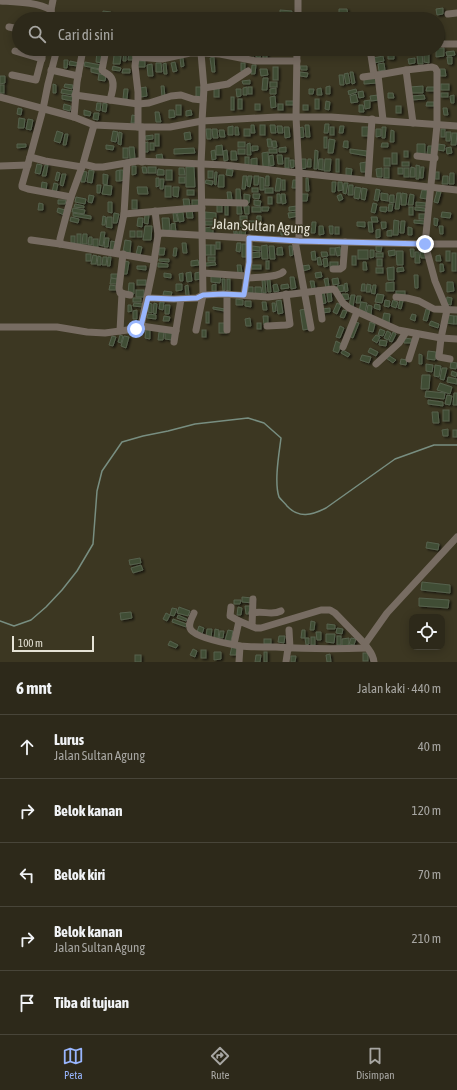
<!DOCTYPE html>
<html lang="id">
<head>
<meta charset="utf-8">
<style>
	:root { --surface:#2d291a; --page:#393527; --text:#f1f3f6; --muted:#a7a6a2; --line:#484539; --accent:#98b5fd }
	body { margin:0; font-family:"Asap Condensed",sans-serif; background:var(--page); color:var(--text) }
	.controls { position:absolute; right:12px; bottom:12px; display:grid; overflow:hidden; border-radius:8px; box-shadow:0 2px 10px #0003 }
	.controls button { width:36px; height:36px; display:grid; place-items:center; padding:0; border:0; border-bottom:1px solid var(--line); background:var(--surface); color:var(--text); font:20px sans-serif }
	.scale { position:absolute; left:12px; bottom:10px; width:82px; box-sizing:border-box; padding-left:4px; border:2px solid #e6e3d6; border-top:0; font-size:11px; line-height:14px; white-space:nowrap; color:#e6e3d6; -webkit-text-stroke:3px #3c3722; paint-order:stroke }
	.stop { position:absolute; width:12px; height:12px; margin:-9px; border:3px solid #98b5fd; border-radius:50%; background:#fff }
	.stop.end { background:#98b5fd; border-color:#fff; box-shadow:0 1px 4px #0008 }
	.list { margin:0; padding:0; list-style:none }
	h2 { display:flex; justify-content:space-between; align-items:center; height:52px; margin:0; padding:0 16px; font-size:17px }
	h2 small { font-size:13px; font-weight:400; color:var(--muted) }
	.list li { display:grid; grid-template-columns:26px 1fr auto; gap:12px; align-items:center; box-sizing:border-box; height:64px; padding:0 16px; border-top:1px solid var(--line) }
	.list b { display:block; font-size:15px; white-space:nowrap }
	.list p { margin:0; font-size:13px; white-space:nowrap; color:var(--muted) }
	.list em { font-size:13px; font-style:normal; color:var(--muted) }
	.icon { flex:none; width:22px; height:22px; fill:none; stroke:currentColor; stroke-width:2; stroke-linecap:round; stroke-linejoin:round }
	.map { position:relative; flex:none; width:457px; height:662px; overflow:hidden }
	.search { position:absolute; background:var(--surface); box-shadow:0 2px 10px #0003; left:12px; right:12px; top:12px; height:44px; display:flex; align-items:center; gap:10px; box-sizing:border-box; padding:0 14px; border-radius:22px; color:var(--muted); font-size:15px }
	.sheet { height:372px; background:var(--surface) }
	nav { display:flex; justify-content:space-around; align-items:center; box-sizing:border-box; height:56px; border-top:1px solid var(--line); background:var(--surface); font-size:11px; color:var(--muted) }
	nav a { display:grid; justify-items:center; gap:2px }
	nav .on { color:var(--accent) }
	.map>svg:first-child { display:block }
</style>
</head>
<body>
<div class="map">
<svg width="457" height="662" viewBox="0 0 457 662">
	<defs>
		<filter id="shadow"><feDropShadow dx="2" dy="1.5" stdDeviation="1" flood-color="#0009"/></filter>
	</defs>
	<rect width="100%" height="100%" fill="#3c3722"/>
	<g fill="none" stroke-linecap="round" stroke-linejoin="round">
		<path stroke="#788e81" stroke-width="1.5" d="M0 621 14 626 31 620 46 607 62 590 77 571 93 544 97 491 102 471 122 442 143 436 168 431 195 424 248 418 264 423 281 438C279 454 274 482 279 497 281 500 285 503 287 506 299 519 312 515 326 508L395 459 434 445H457"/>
	</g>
	<g fill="#404e34" stroke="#56614d" filter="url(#shadow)">
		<path d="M443 8V14L437 15 436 9Z"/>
		<path d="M339 9H347L348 16 339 17Z"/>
		<path d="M280 10 292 11 291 15 280 13Z"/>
		<path d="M103 11 111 12 109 19H102Z"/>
		<rect x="438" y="31" width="4" height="8"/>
		<path d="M438 48H444V56L436 57V49H438Z"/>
		<path d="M251 49 256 50 254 56 250 55Z"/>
		<path d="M257 49 261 50 260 58 256 57Z"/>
		<path d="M97 51 104 52 103 63 96 62Z"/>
		<path d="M263 51H267V59L263 58Z"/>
		<path d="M454 51 455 55 447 56 446 52Z"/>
		<path d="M124 52H126V61H123Z"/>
		<path d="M129 52H134L133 60H128Z"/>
		<path d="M424 52H429V63L424 62Z"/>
		<path d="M388 54 394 55V59H388Z"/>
		<path d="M422 54 423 64H418L417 55Z"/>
		<path d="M114 55 121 56 120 64H113Z"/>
		<path d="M383 56 384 61 374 63 373 58Z"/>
		<path d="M214 57 215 72H212L210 58Z"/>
		<path d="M447 57H452V64H448Z"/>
		<path d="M180 58H183L184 66 181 67Z"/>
		<path d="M415 58V63L409 64 408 59Z"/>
		<path d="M64 60H68L67 68H64Z"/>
		<path d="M70 61 79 63 78 66 69 65Z"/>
		<path d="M137 61H145V67H136Z"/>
		<path d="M85 62 101 65 100 69 84 66Z"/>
		<path d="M175 62 177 71 173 72 171 63Z"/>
		<path d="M156 63H161L162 72H156Z"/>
		<path d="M166 63 167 74H164L163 64Z"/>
		<rect x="241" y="63" width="4" height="8"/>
		<path d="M384 63 385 70 379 71 378 64Z"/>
		<path d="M152 64 153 76H148L147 65Z"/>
		<path d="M252 65H256L255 74H251Z"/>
		<path d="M113 66 121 68 120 71 112 70Z"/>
		<path d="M300 66H307V70H301Z"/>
		<rect x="273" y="67" width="5" height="13"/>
		<path d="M91 68 100 70 99 74 91 72Z"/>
		<path d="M123 69H130V73H122Z"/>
		<path d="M260 69H267L268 75 261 76Z"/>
		<path d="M440 69H445L446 76H440Z"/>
		<path d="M300 72 308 73 307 77 300 76Z"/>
		<path d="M350 72H353L355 83 352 84Z"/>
		<path d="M348 73 350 83 346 84 344 74Z"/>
		<path d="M99 74 106 75 105 81 98 80Z"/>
		<path d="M339 75H343L344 85H340Z"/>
		<path d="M0 76H5V83L0 84Z"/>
		<path d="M377 77V83L364 84V78Z"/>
		<path d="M263 78H268L267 90H262Z"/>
		<path d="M250 80V84H243L242 81Z"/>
		<rect x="270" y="82" width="7" height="5"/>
		<path d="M53 84 56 85V93H53Z"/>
		<path d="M65 84 73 85 72 89 64 87Z"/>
		<rect x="441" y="84" width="8" height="6"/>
		<rect x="0" y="85" width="4" height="8"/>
		<path d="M161 86H164L165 97H162Z"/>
		<path d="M330 86V94H326V87Z"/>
		<path d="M423 86V93H410V87Z"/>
		<path d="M146 87 147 96 141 97 140 88Z"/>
		<rect x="196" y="87" width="5" height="11"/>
		<path d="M247 87V95H243V88Z"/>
		<rect x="248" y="87" width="4" height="7"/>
		<path d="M427 87H435V91H426Z"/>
		<rect x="214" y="88" width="5" height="9"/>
		<path d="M276 88V94H270V89Z"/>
		<path d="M321 88 322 95H317V89Z"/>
		<path d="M62 89 73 91 72 95 61 93Z"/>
		<path d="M124 89H128L127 99H123Z"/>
		<path d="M236 89H241V96L237 97Z"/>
		<path d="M309 89H314L313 94H309Z"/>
		<path d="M356 89 357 92 349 95 348 91Z"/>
		<path d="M363 91 364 97 359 98 358 92Z"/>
		<path d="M388 93H393L394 98H388Z"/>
		<rect x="441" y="93" width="7" height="4"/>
		<path d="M356 94 358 102 351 103 350 96Z"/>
		<path d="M62 95 73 97 72 101 62 99Z"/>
		<path d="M378 95 379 100 371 101 370 96Z"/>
		<path d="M424 95 425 99 412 100V96Z"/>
		<path d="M454 95V103H451L450 96Z"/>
		<path d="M275 96 276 107 271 108 270 97Z"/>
		<rect x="231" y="97" width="3" height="13"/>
		<rect x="238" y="99" width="4" height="10"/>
		<rect x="315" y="99" width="4" height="10"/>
		<path d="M370 100V108L365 109 364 101Z"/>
		<rect x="286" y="101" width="8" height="4"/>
		<path d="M326 101 330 102 329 110 325 109Z"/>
		<path d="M427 102H434V106H426Z"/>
		<path d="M97 103H101L100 111 96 110Z"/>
		<path d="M103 103 107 104 106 112 102 111Z"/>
		<path d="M64 104 71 106 70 111 63 109Z"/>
		<rect x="255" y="104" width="5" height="6"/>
		<rect x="278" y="104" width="5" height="6"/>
		<rect x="176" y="105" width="5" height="10"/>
		<rect x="303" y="105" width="5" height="5"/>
		<path d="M359 105H363L364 112H359Z"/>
		<rect x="396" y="106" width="5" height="7"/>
		<path d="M18 108 22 109 21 115 17 114Z"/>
		<path d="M443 108H447L448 115H444Z"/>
		<path d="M84 110 91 112 90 116 84 115Z"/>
		<path d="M169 110H174L175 117 169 118Z"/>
		<path d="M191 110 192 115 186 116V111Z"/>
		<path d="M155 112H159L161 122H156Z"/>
		<path d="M94 113H99L98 120 93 119Z"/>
		<path d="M132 115 137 116 136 123H131Z"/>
		<path d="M19 118 25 119 24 128H18Z"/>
		<path d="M28 119 33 120 31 130 26 129Z"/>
		<path d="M325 124H329L328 133H324Z"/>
		<path d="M251 125H254L255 133H251Z"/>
		<rect x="260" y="125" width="5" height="10"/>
		<path d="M270 125H275L276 133H271Z"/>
		<path d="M305 125H309L310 137H306Z"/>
		<path d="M233 126V135H228V127Z"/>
		<path d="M277 126H282L283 133H278Z"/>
		<path d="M340 126H344L343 133H339Z"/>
		<path d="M235 127H238L239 135H235Z"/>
		<path d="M284 127H289L290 137 285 138Z"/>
		<path d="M303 127 304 137 299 138 298 128Z"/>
		<rect x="330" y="127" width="4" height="8"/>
		<rect x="362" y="127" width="7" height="9"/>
		<path d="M382 127H386L385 138H382Z"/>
		<path d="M206 129H211V139H207Z"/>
		<path d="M212 129H217L218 138H213Z"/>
		<rect x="244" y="129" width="6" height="7"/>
		<path d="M376 129H381V136L376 137Z"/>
		<rect x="441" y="129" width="4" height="8"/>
		<path d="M219 130H224L225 137H220Z"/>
		<path d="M391 130 394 131V142H390Z"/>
		<path d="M57 131 63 133 60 143 54 141Z"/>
		<path d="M113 131 118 132 116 142 111 141Z"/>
		<path d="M119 132 122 133 121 145 118 144Z"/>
		<path d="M190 132 191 139 185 140 184 133Z"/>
		<path d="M446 132H451L450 141H446Z"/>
		<path d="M452 133H457L456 145H451Z"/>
		<path d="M65 134H68L66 145H63Z"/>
		<rect x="155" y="134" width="4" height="12"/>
		<path d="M153 135V139L146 140 145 136Z"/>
		<rect x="324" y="137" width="3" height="11"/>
		<path d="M267 139H271L272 147H268Z"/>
		<path d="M329 139 335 140 333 153H328Z"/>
		<path d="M272 141H276L277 147 273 148Z"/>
		<path d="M344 141H348V148L343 147Z"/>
		<path d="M148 142V152H144V143Z"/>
		<rect x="238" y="142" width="7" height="5"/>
		<rect x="150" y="143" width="4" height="7"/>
		<path d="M250 143 251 155H247V144Z"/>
		<path d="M382 143H388V147H381Z"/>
		<path d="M17 144H26V147L17 148Z"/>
		<path d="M417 144H425V155L417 154Z"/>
		<path d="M438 144 445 145 444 151 438 150Z"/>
		<path d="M106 145 114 146 113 150 106 149Z"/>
		<path d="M222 145 223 155H216V146Z"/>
		<path d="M252 146H258V150L252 151Z"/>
		<path d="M428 146H434L433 156 427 155Z"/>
		<path d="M129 147H134L135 158 130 159Z"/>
		<path d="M286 147V152H279V148Z"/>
		<path d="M451 147 452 153 447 154 446 148Z"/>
		<rect x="123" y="148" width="5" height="10"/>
		<path d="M194 148 195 153 174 154V149Z"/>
		<rect x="238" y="149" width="7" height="5"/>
		<rect x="269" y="149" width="8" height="4"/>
		<path d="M350 149 367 151V156L350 153Z"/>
		<path d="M215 150 216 159 212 160 211 151Z"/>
		<path d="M227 150 228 160 224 161 223 151Z"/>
		<path d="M315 150 318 151 317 169H314Z"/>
		<path d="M231 151H236L237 160H231Z"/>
		<rect x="404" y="151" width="4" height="6"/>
		<path d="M268 152 269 167H263L262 153Z"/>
		<rect x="392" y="153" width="5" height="11"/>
		<path d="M162 154 163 160H157L156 155Z"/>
		<path d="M273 155 274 165 270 166 269 156Z"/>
		<path d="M277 155H282L283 164H278Z"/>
		<rect x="245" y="157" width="4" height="8"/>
		<path d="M257 158V167H251V159Z"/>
		<rect x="285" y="158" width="4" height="10"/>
		<rect x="384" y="158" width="6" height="8"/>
		<path d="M301 159H306V168L301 169Z"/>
		<path d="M308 159H311V167H307Z"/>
		<path d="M319 159H323V170L318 169Z"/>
		<path d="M325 159H331L330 171H324Z"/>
		<rect x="336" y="159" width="3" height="13"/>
		<path d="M290 160H294V167L291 168Z"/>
		<path d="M367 162V172H361L360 163Z"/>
		<rect x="402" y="162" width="7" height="4"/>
		<path d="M37 164 42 165 40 174 35 173Z"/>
		<path d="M45 165H48L46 176H42Z"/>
		<path d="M416 165 420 166 419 179H416Z"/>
		<path d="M132 166H136V174L132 175Z"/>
		<path d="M142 167H146L147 173H143Z"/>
		<rect x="148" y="167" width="8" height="6"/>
		<path d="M186 167H194L195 187H186Z"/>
		<path d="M411 167 415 168V177H410Z"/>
		<path d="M421 167H424L423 178H420Z"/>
		<path d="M179 168H184L185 175H179Z"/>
		<path d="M346 168 352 169 351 176H346Z"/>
		<path d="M382 168V177H377L376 169Z"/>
		<rect x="384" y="168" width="5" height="10"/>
		<rect x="398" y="168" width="5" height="6"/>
		<rect x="404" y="168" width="5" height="9"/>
		<path d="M158 169 164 170V175H157Z"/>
		<path d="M227 169 233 170 232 176 226 175Z"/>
		<path d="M89 170 94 171 92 183 87 182Z"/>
		<path d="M120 170V181H116V171Z"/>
		<path d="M120 170H123L124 180 120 181Z"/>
		<rect x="166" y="170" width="6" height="10"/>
		<path d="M82 171 87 172 85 182H81Z"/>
		<rect x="208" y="171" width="5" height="7"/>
		<path d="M57 172 60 173 58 181 55 180Z"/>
		<path d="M215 172H217L216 185 214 184Z"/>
		<rect x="435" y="172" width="4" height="7"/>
		<path d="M450 173H454V184H449Z"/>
		<path d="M62 174H66L63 186 60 185Z"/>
		<path d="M103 174 108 175 107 185 103 184Z"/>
		<path d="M219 175H224V187H218Z"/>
		<path d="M243 176H247L245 189H242Z"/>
		<path d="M248 176H252L250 187 247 186Z"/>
		<path d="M254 176H259L258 185H254Z"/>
		<path d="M266 176H269V186H265Z"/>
		<path d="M443 176H448V184H442Z"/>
		<rect x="179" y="177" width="6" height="6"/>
		<path d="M260 177 264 178V190H260Z"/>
		<path d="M156 178H159V186L156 187Z"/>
		<path d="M277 178 281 179 280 191H275Z"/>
		<path d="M306 178H308L309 191H306Z"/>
		<path d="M160 179H164L163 189H160Z"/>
		<path d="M206 180 213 181 212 185 205 183Z"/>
		<rect x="282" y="180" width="3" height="10"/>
		<path d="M293 180H298L297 188H292Z"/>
		<path d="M42 182 47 183 46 191 41 190Z"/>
		<path d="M332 182H336L335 192H332Z"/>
		<path d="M338 182H342L343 190 338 191Z"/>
		<path d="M54 183 58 184 56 193 52 192Z"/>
		<path d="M344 183H348L346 194 343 193Z"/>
		<path d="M97 185H101L100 193H97Z"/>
		<path d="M104 185 112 186 111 195 102 194Z"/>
		<path d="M349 185H353V195H348Z"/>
		<rect x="165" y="186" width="6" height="11"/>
		<path d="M137 187H147L148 194H138Z"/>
		<path d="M173 187H179L178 197 173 196Z"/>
		<path d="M355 187 361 188 359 199 354 198Z"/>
		<rect x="252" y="188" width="6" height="4"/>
		<rect x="265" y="188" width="8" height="5"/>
		<path d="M362 188 367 189 365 200 361 199Z"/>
		<path d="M236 189H240L241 202H236Z"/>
		<path d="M376 189 380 190 378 201 374 200Z"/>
		<rect x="187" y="190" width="7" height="5"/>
		<path d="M422 190 428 191 427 199 420 198Z"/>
		<path d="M437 191 441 192 438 203 434 202Z"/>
		<path d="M227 192H231L232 200H228Z"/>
		<path d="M381 193 388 194V201L381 200Z"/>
		<path d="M397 193H401L399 209H395Z"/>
		<path d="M402 193 407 194 406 205H401Z"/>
		<path d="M244 194 250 195 249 203H244Z"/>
		<path d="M253 194H260L259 199 253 198Z"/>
		<path d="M277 194H280L281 203H277Z"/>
		<path d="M281 194H285L286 203 282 204Z"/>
		<path d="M301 194H308L307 201H301Z"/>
		<path d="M341 194 343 199 339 201 337 196Z"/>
		<path d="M410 194 414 195 413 205H408Z"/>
		<path d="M89 195 94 196 92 203 88 202Z"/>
		<path d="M390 195H394V203L389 202Z"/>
		<path d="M76 197 86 199 85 204 75 202Z"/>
		<rect x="268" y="197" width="4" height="7"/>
		<path d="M183 199H189L190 206H184Z"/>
		<path d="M58 200H66L65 204H58Z"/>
		<rect x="132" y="200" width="5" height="9"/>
		<rect x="192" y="200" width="7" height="7"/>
		<path d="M254 200 261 201 260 206 254 205Z"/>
		<path d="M108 202H112V213L108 212Z"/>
		<path d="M416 202 426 203V206H416Z"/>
		<path d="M39 203 43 204V210H38Z"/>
		<path d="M373 203 377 204 375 213 371 212Z"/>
		<path d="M75 204 84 206V208L74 207Z"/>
		<rect x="217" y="204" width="5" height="8"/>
		<rect x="225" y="204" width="3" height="11"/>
		<path d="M389 204H393L392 211H388Z"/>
		<path d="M241 205 242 214H237V206Z"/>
		<path d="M244 206H249V214H245Z"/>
		<path d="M297 206V210L289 211V207Z"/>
		<rect x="252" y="207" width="9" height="5"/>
		<path d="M262 207H269L268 211H262Z"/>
		<path d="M380 207H387L386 212 380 211Z"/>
		<rect x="409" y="207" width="4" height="8"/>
		<path d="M415 207 425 208V211L415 210Z"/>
		<path d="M58 208 65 210 64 215 57 212Z"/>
		<path d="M73 208 85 210 84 214 72 212Z"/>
		<path d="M186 209H192L193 218H187Z"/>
		<path d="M183 212 184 221 179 222 177 213Z"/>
		<path d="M205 212 216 213V219H205Z"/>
		<path d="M297 212 298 216 289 218 288 213Z"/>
		<path d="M442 212 451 213 450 218 441 217Z"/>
		<path d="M73 213 91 216V219L73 216Z"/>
		<path d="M114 213 119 214 117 223H113Z"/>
		<path d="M173 213H176L178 221 174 222Z"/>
		<rect x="419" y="214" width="7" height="5"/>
		<path d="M145 215H149L148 224 144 223Z"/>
		<path d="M103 216 106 217 105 225H102Z"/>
		<rect x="240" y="216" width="7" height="4"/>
		<path d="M257 216H261V227L256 226Z"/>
		<path d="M71 217 79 219 78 223 70 221Z"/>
		<path d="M107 217H112V228L106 227Z"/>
		<path d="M371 217H377L378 222H372Z"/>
		<path d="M138 218H143L142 227 137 226Z"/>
		<path d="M162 218H169L170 230 163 231Z"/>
		<path d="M434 218 438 219 437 226 434 225Z"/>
		<path d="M394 220 399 221 398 235H393Z"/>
		<path d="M414 220 425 221V224L414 223Z"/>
		<rect x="205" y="221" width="11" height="4"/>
		<path d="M249 221H255L254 227 248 226Z"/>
		<path d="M401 221H405L404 233H400Z"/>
		<path d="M236 222H239L240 234H237Z"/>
		<rect x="240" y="222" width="8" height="4"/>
		<path d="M280 222H282L284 235H281Z"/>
		<path d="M312 222H316L315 233H311Z"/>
		<path d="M357 222H365V227L357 226Z"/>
		<path d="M368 222H372L373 232H369Z"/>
		<path d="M381 222H386V228L382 229Z"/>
		<path d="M175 223 176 232H171V224Z"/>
		<path d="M233 223H235L236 234H234Z"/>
		<path d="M308 225V233H303V226Z"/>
		<path d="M145 226H152L151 240H143Z"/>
		<path d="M319 226H323L324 234 319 235Z"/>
		<path d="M329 226H333V234H330Z"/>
		<path d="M439 226H443V234H440Z"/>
		<path d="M213 227V234H205L204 228Z"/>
		<rect x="335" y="227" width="4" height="7"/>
		<path d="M408 227 412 228V235H408Z"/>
		<path d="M241 228H246L245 236H241Z"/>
		<path d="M380 229V237L376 238V230Z"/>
		<path d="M392 230V236H387V231Z"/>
		<rect x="130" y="231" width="5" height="6"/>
		<rect x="137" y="231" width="5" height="6"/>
		<path d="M101 232H105L103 246 99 245Z"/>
		<rect x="77" y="234" width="4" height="10"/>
		<path d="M83 234H87V244H82Z"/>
		<rect x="71" y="236" width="4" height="7"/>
		<path d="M89 237H92V245H88Z"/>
		<path d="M105 238H109L108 247H104Z"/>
		<rect x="93" y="239" width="5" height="8"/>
		<path d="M125 240 131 241 130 253 123 252Z"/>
		<path d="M111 241 116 242 115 250 110 249Z"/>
		<rect x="216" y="242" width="4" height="7"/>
		<path d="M182 243H186L187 253H183Z"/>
		<path d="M237 243H241L240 252 236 251Z"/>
		<path d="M242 244H247L246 257H242Z"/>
		<rect x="205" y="245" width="6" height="10"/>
		<rect x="211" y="245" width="4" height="10"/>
		<path d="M267 245 268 259H262L261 246Z"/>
		<path d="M138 246 142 247 140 255 136 254Z"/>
		<path d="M252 246 260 247V251L251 250Z"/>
		<path d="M269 246H274L275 259H270Z"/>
		<path d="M289 246H292L293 255 290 256Z"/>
		<path d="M376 246H382L381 252 376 251Z"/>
		<path d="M282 247 283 255H277V248Z"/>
		<path d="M340 247 341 255 337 256 335 248Z"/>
		<path d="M159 248H165L164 255H159Z"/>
		<path d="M174 248H177L176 256H173Z"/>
		<rect x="330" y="248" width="5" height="7"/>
		<path d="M410 249H414V257H411Z"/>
		<rect x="358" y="250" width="10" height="9"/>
		<path d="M370 250H374V257L370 258Z"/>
		<path d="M395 250V255L389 256 388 251Z"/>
		<path d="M420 250H425L426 258H421Z"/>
		<path d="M315 251 316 260H312L311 252Z"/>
		<path d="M396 251H403V265H397Z"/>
		<rect x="446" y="251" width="4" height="10"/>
		<path d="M260 252V257L250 258V253Z"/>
		<path d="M321 252H327L328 256 322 257Z"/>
		<path d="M415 252H419L420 263H415Z"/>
		<rect x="376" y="253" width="7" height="4"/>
		<rect x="452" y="253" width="4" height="18"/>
		<rect x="86" y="254" width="5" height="7"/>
		<path d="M93 255 97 256 96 264H91Z"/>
		<path d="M440 255 441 261H436V256Z"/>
		<path d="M98 256 101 257V265H97Z"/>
		<rect x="352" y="256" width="4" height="9"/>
		<path d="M103 257H107L106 265H102Z"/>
		<path d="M108 257H111L110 266H107Z"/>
		<rect x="208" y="257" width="7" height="4"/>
		<path d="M320 257 322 265H318L317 258Z"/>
		<path d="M327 258 328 266 324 267 323 259Z"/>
		<path d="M159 259H169V262L159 261Z"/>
		<rect x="377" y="259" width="5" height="7"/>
		<path d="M198 260 199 265 191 266V261Z"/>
		<path d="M125 261 129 262 127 274H122Z"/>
		<rect x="266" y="261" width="3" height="8"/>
		<path d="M215 262 216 265 206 266V263Z"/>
		<rect x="330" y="262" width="8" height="5"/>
		<path d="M363 262H366L367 270H363Z"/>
		<path d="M158 263 168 264V267H158Z"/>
		<path d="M440 264H443L444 271 440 272Z"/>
		<path d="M237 265H241L242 273H238Z"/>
		<rect x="251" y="265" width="10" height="4"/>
		<path d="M309 265 310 269 303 271 302 266Z"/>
		<path d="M137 266H146V270L137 269Z"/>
		<path d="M394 267V280H388L387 268Z"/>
		<path d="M403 267 404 271 397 272V268Z"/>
		<rect x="376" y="268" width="7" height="5"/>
		<path d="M191 272 192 281 187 282 186 273Z"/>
		<path d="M200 272 201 279 195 280V273Z"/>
		<path d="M321 272 322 277 316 278 315 273Z"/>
		<path d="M164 273 171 274V278L164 277Z"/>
		<path d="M183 273V281H180L179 274Z"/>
		<path d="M111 274H118L117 279 111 278Z"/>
		<path d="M211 274 221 275 220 283 211 282Z"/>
		<path d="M414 275H418V288H415Z"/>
		<path d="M290 277H294L296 288 291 289Z"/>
		<path d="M111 278 117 279V284H110Z"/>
		<path d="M328 278 329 287 326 288 324 279Z"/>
		<path d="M338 278 339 284 333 285 332 279Z"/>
		<path d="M222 279H225V290L223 291Z"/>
		<rect x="227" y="279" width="3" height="12"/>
		<rect x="137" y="280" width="9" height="5"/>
		<path d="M262 280H265L266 293H263Z"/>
		<path d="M267 280H270L271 292H268Z"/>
		<path d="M310 281H314L315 289 312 290Z"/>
		<path d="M394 282V291H386V283Z"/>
		<path d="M447 282H453L454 291 447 292Z"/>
		<path d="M129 283H134V294H128Z"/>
		<path d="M347 283 348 291 345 292 344 284Z"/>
		<path d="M176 284H182V290L176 291Z"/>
		<path d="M216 284V291H212V285Z"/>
		<path d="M277 284 279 291 274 292 273 285Z"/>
		<path d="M288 284 289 288 281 289V285Z"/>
		<path d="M362 284H365V291H361Z"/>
		<path d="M367 284 371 285 370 292H366Z"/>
		<path d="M110 285 117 286V290H109Z"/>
		<path d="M188 285 189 295 186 296 185 286Z"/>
		<path d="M343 285 344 291 338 292 337 286Z"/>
		<path d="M373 285H376L375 294 371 293Z"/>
		<path d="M247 287H253V293H246Z"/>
		<path d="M255 287H261L262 294H255Z"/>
		<rect x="136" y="290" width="8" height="7"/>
		<path d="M164 291 172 292 171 296 163 295Z"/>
		<rect x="396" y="291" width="9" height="4"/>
		<path d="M324 292 326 303 321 304 319 293Z"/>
		<path d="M331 292 332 301 328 302 327 293Z"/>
		<path d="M342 294H348L349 299 343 300Z"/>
		<path d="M377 294 384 295 382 303 375 302Z"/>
		<path d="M351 295H355L353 307H349Z"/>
		<path d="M357 296H361L360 303H356Z"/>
		<path d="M447 297 452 298 451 305 446 304Z"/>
		<rect x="133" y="298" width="8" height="4"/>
		<path d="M236 299 243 300V305H236Z"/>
		<path d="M281 300 283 313 278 314 276 301Z"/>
		<path d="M385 300 390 301 389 307 384 306Z"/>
		<path d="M393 300 398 302 396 308 391 306Z"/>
		<path d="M400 300 403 301 401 309 398 308Z"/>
		<path d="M245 301H251V307L245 306Z"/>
		<path d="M160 302H164L163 310 159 309Z"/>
		<path d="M262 302H266L267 310H263Z"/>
		<path d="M361 302 367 303 365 312 359 311Z"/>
		<path d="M134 303 143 304V307L133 306Z"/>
		<path d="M149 303 152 304V313L148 312Z"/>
		<path d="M154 303 157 304 156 314 153 313Z"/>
		<path d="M272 303H275L276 311 273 312Z"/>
		<path d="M337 303 341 305 337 314 333 312Z"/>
		<path d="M375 304 380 305V310L374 308Z"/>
		<path d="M128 305H131L132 311 128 312Z"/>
		<path d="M165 305H170L169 314H165Z"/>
		<path d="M368 305 372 306 371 315 366 314Z"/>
		<path d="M213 307 225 309 224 311 213 309Z"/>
		<path d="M330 308V312L322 313V309Z"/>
		<path d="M306 309 309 329 303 330 300 310Z"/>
		<path d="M426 309 430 310 427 321 423 320Z"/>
		<path d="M137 310V319H133V311Z"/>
		<path d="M343 310 347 311 344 318 340 317Z"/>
		<rect x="206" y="312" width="3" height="11"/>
		<path d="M384 313 390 314 389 323 382 322Z"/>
		<path d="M148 314 156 315V319L147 318Z"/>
		<path d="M412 314 416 315 415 321 410 319Z"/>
		<path d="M447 315 454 316V324L446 323Z"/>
		<path d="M164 316 170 317 169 321H163Z"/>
		<path d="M263 316H268V325H264Z"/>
		<rect x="454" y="316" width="3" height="8"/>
		<path d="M250 318 251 326H246L245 319Z"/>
		<path d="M431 321 439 324 438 328 429 325Z"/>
		<path d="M355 322 359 323 353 338 349 336Z"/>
		<path d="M370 322 375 324 373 332 368 331Z"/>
		<rect x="219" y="323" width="7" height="10"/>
		<rect x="257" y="323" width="4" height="6"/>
		<path d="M340 326 344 328 340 338 336 337Z"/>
		<path d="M146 329H150V339L145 338Z"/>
		<path d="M380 329 385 331 383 336 378 335Z"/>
		<rect x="202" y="330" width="4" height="7"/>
		<path d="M165 331H172V340L165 339Z"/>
		<path d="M387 331 391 333 388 340 384 338Z"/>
		<path d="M159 332H164L163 340H158Z"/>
		<path d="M393 332 396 334 392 342 389 341Z"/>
		<path d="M120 335 123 336 121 343 118 342Z"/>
		<path d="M376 335 380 337 377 343 372 340Z"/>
		<path d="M112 336 116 337 113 346 109 345Z"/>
		<path d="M124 336 129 337 126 348 121 346Z"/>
		<path d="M404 338 412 339 411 343H404Z"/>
		<path d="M380 340 387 341 386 346 379 345Z"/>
		<path d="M336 341 342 344 338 353 333 351Z"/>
		<path d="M370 348 378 352 376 356 368 352Z"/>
		<path d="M343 350 350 354 348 357 341 353Z"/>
		<path d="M428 351 436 352 435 360 427 359Z"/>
		<path d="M419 354 422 355V364H419Z"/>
		<path d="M362 355 371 357 369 363 360 360Z"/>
		<path d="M388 355 396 360 393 363 386 358Z"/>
		<path d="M401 359 407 360 406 365 400 364Z"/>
		<path d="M451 362 457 363 456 369 450 368Z"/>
		<path d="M426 364 433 365 432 372 426 371Z"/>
		<path d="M435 365 441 366 439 377 434 376Z"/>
		<path d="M442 368H447L444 380 440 379Z"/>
		<path d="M452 371 457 373 456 377 451 375Z"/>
		<path d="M422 375H430L429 389H421Z"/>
		<path d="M448 377 457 379V384L447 382Z"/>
		<path d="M440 383 452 387 450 394 437 390Z"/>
		<path d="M426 391 445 393 444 399 425 397Z"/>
		<path d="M454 393H457V405H453Z"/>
		<path d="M447 395 452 396 450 405 445 404Z"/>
		<path d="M428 400 443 402V406L428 404Z"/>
		<rect x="443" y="410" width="6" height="11"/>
		<path d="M432 412H438L439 423H433Z"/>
		<path d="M448 429V436H443L442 430Z"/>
		<rect x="453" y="430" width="4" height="7"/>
		<path d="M427 542 439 544 438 550 426 548Z"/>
		<path d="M140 558 141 563 130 565 129 560Z"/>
		<path d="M141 565 143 570 133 573 131 568Z"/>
		<path d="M422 582 450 585V593L421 590Z"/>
		<path d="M242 597 253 598V603L242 602Z"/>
		<path d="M419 598 449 600 448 608 419 606Z"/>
		<path d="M234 600H241L240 604H234Z"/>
		<path d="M245 606H252V614H246Z"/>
		<path d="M179 607 190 611 188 616 177 613Z"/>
		<path d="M238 607 242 608 241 615H237Z"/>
		<path d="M172 608 177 609 174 616 170 615Z"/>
		<path d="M131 612 132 618 121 620 120 613Z"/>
		<path d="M166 613 170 615 167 621 163 619Z"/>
		<path d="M178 615 187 619 186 621 177 618Z"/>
		<path d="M173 619 187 624 186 627 172 622Z"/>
		<path d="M311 621 315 622 314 630H310Z"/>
		<path d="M327 624 335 625V629H327Z"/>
		<path d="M199 626 204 628 202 634 197 632Z"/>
		<path d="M337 628 343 629 342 634 336 633Z"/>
		<path d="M207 629H212L211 638 206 637Z"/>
		<path d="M215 629 219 630 218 639H214Z"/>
		<path d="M228 630 233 631 231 641 225 640Z"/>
		<path d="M302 630H305V638H301Z"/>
		<path d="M220 631H224L223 638H219Z"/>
		<path d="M316 632H321V640H317Z"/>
		<path d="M326 634H335L334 643 326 642Z"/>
		<path d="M279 636H285L284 643 278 642Z"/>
		<rect x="337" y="636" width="4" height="9"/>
		<rect x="311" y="637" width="4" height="8"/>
		<path d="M305 638H309V644L306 645Z"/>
		<path d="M349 638V645L342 646V639Z"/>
		<path d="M351 638 356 639 354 645 349 644Z"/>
		<rect x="264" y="639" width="7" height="5"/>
		<path d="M170 641 178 645 176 648 168 645Z"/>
		<path d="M232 646H237L236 655H230Z"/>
		<path d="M193 649 197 651 195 657 190 655Z"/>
		<rect x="201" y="650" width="5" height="8"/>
		<path d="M214 652H221V659L214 660Z"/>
		<rect x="264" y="652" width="3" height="10"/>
		<rect x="363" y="653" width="5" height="8"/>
		<path d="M330 654 331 662H327L326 655Z"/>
		<rect x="135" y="655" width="6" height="7"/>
		<path d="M256 655H261L260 662H255Z"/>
		<path d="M291 656H296L295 662H291Z"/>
	</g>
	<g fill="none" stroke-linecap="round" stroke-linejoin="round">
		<g stroke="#776c62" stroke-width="7">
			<path d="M0 1C16 2 37 2 51 10L52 16 51 19"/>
			<path d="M51 10 53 0"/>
			<path d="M448 14 457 13"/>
			<path d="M203 16V19"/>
			<path d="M298 19V0"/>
			<path d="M9 27 19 29"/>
			<path d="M443 44H457"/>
			<path d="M57 49 48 84 43 109 30 157 45 161 82 167"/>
			<path d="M106 49 102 70C104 73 107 73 110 76 116 82 112 93 110 100"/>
			<path d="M129 49 135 51 136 57 162 59 190 53H201L220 54 256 61H297"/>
			<path d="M297 49 296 117 299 173V241"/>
			<path d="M370 49 374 75"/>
			<path d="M15 51 42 59"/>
			<path d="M136 57 135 66 138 92V127"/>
			<path d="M51 70 78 76"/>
			<path d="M406 70 413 123"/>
			<path d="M12 75 36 80 44 49"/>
			<path d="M363 77 378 75"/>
			<path d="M204 88 228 84 248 71"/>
			<path d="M75 95 138 104 149 103 171 96 181 95 193 99 203 100"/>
			<path d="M0 97 74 117 94 125 138 127H170L202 121 277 117H331L457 126"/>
			<path d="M74 117 77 82 83 49"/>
			<path d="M383 120 378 75 406 70 432 67 435 68 437 71V125L425 244 435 281 447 310 441 338 439 356V357L450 359"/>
			<path d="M94 125 83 164 71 197 60 239V244L154 260"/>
			<path d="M417 156 435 158"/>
			<path d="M30 157 22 185V187L28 189 71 197"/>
			<path d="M142 162V127"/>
			<path d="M83 164 95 167H103L138 161 224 165 299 173 457 190"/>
			<path d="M0 166 28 165"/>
			<path d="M368 180 372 119"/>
			<path d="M202 202 245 203"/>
			<path d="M155 211 158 235"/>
			<path d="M124 214 183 209 202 208"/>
			<path d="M31 240 60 244"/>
			<path d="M295 241 311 328"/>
			<path d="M116 253 124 214 127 163"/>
			<path d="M123 254 119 288 120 293 130 295"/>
			<path d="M333 269H340L343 267 345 242"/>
			<path d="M203 273 247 276"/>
			<path d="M247 278C256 277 276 278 283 272"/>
			<path d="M318 291 322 319"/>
			<path d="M244 295 249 262V238"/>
			<path d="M396 297 407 298 419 301 434 309 457 310"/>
			<path d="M148 298 174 299 197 298 203 295 223 294 268 297 333 289 335 290 343 303 349 308 398 330 441 338 457 339"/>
			<path d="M141 326 153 268 158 235 161 233 299 241 425 244H457"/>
			<path d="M267 326 286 325 290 324 286 294"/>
			<path d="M0 327H57L87 332 105 333 135 329 141 326 176 331"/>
			<path d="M196 330 203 295 201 164 202 143V121L204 88 201 53"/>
			<path d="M227 330V294"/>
			<path d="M120 331 122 293"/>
			<path d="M174 342 181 299"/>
			<path d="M343 347 357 312"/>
			<path d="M409 359 417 334"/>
			<path d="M376 364 399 343 406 332"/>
			<path d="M231 607 230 616 239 621"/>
			<path d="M194 613C192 618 187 625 191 630 197 638 229 644 240 646 251 647 264 647 276 647 307 649 337 649 367 648"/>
			<path d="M252 613C264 610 271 616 281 611"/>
			<path d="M252 626 253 599"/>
			<path d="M289 630 290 648"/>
			<path d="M234 644 239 621 256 628H261L321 610H330L335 613 365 644"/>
			<path d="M239 662 240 646"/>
			<path d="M286 662 288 648"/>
			<path d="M374 662C373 653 369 651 365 644L387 613 457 537"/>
		</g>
	</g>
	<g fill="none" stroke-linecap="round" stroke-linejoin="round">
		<path stroke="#98b5fd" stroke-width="5" d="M136 329 141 326 148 298 174 299 197 298 203 295 223 294 244 295 249 262V238L299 241 425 244"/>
	</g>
	<g text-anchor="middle" stroke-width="3" stroke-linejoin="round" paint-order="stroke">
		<g font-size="14" fill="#e6e3d6" stroke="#3c3722">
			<text transform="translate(261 226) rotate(3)" y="5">Jalan Sultan Agung</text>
		</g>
	</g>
</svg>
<div class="controls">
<button><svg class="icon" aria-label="locate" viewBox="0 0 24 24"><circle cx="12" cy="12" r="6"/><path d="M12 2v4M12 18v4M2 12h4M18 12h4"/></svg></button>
</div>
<div class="scale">100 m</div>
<div class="stop" style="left:136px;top:329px"></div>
<div class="stop end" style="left:425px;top:244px"></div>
<div class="search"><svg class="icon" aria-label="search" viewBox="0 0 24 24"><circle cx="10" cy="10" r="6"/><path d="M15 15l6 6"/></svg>Cari di sini</div>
</div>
<section class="sheet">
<h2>6 mnt<small>Jalan kaki · 440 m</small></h2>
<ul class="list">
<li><svg class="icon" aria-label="ahead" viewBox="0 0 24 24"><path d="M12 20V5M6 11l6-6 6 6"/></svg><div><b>Lurus</b><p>Jalan Sultan Agung</p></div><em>40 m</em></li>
<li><svg class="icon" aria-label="right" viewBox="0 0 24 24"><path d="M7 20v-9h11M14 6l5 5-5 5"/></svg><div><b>Belok kanan</b></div><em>120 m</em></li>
<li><svg class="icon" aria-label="left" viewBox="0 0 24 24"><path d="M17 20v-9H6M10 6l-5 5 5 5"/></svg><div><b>Belok kiri</b></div><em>70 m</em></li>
<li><svg class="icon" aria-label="right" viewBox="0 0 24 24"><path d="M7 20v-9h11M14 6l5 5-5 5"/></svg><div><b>Belok kanan</b><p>Jalan Sultan Agung</p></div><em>210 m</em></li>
<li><svg class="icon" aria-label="arrive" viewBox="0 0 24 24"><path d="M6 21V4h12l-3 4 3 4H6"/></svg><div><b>Tiba di tujuan</b></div></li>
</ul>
</section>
<nav>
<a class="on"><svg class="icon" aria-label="map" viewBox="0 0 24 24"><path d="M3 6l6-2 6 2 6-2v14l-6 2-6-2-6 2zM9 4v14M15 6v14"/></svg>Peta</a>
<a><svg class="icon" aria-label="directions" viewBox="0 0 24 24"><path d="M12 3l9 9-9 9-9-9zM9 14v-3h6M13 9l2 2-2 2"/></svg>Rute</a>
<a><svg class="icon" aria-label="saved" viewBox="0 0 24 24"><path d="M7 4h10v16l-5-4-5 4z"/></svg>Disimpan</a>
</nav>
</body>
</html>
